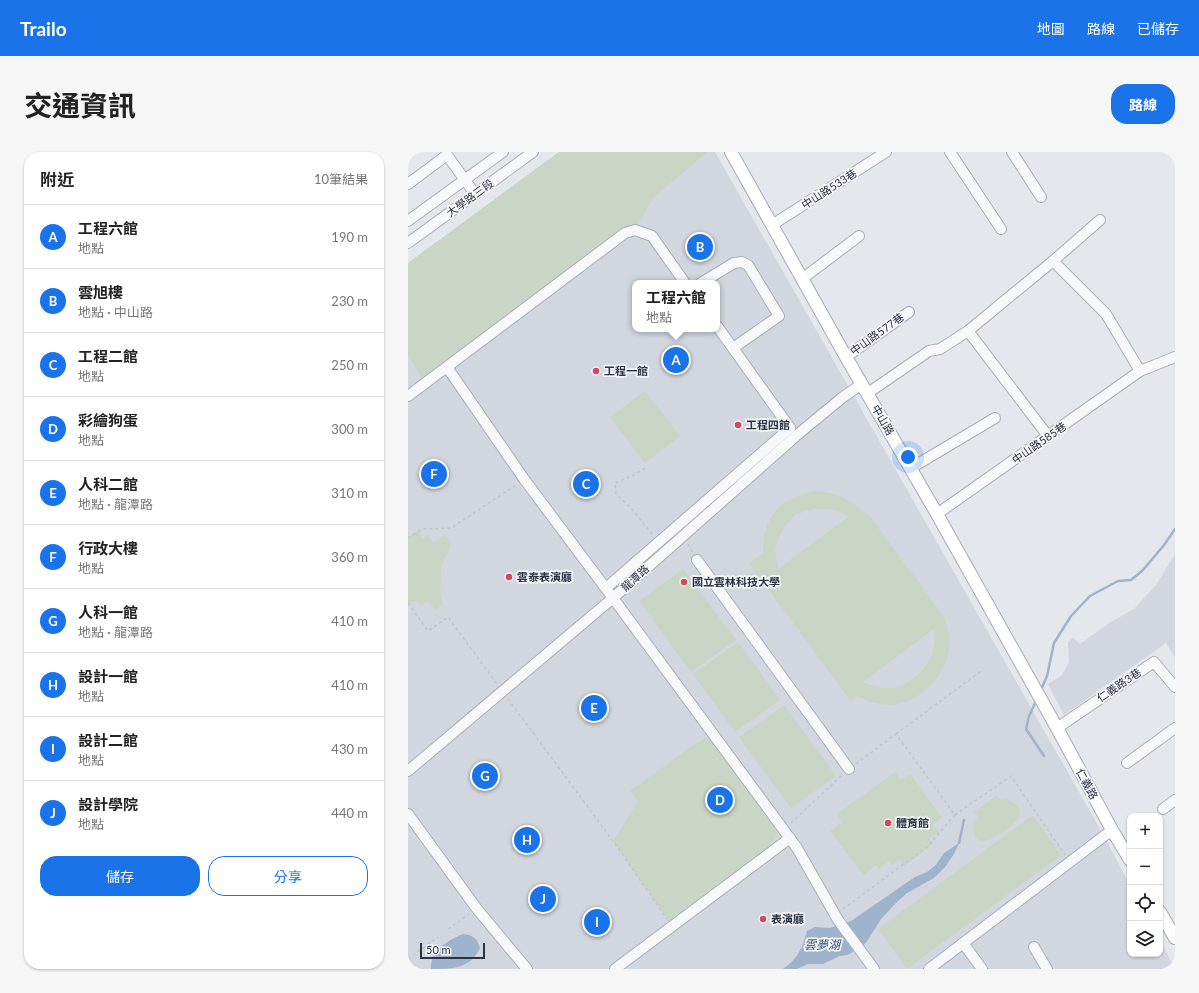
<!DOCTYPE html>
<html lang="zh-TW">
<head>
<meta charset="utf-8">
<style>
	:root { --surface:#fff; --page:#f6f6f6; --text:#222; --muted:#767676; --line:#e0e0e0; --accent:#1a73e8 }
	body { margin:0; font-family:Lato,"Noto Sans TC",sans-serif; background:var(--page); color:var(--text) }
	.controls { position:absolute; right:12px; bottom:12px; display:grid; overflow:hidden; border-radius:8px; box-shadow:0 1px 3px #0004 }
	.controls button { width:36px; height:36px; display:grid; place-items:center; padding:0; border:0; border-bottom:1px solid var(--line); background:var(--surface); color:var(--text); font:20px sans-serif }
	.scale { position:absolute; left:12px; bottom:10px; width:65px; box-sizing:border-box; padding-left:4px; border:2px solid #2b3445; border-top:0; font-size:11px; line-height:14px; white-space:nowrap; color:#2b3445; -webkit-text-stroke:3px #f4f6f9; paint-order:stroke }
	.you { position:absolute; left:500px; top:305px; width:14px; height:14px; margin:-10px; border:3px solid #fff; border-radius:50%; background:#1a73e8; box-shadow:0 0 0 6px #1a73e833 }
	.badge { display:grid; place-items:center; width:26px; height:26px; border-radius:50%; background:var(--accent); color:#fff; font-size:13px; font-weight:700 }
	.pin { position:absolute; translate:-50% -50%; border:2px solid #fff; box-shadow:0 1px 4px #0006 }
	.popup { position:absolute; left:224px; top:128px; width:88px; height:52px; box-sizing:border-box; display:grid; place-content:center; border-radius:8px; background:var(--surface); filter:drop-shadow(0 1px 3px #0005); font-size:13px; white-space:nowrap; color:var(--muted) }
	.popup b { font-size:15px; color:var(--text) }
	.popup::after { content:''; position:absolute; left:50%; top:100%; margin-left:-8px; border:8px solid transparent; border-top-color:var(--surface) }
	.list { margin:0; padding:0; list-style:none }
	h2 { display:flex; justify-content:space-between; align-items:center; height:52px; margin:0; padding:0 16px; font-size:17px }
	h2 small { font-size:13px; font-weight:400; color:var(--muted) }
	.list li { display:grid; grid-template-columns:26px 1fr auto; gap:12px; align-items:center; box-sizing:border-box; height:64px; padding:0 16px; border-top:1px solid var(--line) }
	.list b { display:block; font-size:15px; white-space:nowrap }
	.list p { margin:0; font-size:13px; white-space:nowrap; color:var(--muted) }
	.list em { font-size:13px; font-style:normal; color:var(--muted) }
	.actions { display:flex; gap:8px; padding:12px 16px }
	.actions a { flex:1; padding:9px 0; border:1px solid var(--accent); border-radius:16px; text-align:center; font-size:14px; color:var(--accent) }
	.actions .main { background:var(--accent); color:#fff }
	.icon { flex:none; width:22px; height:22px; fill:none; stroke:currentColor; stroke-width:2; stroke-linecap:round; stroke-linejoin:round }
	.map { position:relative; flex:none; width:767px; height:817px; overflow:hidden; border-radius:16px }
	header { display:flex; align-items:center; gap:24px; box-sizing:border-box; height:56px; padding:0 20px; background:var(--accent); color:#fff }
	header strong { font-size:19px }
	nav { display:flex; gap:22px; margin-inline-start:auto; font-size:14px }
	.intro { display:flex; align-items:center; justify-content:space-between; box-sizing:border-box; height:96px; padding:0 24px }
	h1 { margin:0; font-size:28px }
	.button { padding:10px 18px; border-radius:16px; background:var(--accent); color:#fff; font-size:14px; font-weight:700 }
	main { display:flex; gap:24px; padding:0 24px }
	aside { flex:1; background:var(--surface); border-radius:16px; box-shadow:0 1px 3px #0004 }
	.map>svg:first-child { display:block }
</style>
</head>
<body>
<header>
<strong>Trailo</strong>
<nav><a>地圖</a><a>路線</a><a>已儲存</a></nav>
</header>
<div class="intro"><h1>交通資訊</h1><a class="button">路線</a></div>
<main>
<aside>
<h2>附近<small>10筆結果</small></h2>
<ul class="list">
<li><span class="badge">A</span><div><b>工程六館</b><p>地點</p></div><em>190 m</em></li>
<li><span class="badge">B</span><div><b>雲旭樓</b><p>地點 · 中山路</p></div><em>230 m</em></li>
<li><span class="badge">C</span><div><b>工程二館</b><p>地點</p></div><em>250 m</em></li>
<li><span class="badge">D</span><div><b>彩繪狗蛋</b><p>地點</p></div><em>300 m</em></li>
<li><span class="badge">E</span><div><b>人科二館</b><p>地點 · 龍潭路</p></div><em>310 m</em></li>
<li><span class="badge">F</span><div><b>行政大樓</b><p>地點</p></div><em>360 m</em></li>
<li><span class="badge">G</span><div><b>人科一館</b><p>地點 · 龍潭路</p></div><em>410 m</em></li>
<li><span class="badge">H</span><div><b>設計一館</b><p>地點</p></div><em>410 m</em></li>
<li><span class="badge">I</span><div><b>設計二館</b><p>地點</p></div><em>430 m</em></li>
<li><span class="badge">J</span><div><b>設計學院</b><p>地點</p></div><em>440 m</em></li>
</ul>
<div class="actions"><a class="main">儲存</a><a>分享</a></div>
</aside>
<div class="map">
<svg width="767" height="817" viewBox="0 0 767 817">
	<rect width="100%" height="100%" fill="#e4e7ec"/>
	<g fill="#d2d6de" fill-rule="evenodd">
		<path d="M151 0H307L696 684 722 733V802H752V788L767 817H0V111ZM227 131H309V177H227Z"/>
		<path d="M767 402V505L758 491 656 563 640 532 654 523 661 510 660 490 665 486 672 492 701 471 726 457 748 433Z"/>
	</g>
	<g fill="#c9d6c5" fill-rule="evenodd">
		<path d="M151 0H299L245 46 227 78 17 231 0 203V111Z"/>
		<path d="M237 239 272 284 237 311 202 265Z"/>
		<path d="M406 339C433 341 443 348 463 366L531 458C534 463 538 468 539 474 551 510 518 552 481 553 469 553 460 549 449 544L442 548 341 411 355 402C355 364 370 348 406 339ZM406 357H425L441 364 370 417 367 398 371 385 378 373 388 362ZM526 477C529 499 520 518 501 529 498 531 494 534 491 535 478 538 466 535 455 530Z"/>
		<path d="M10 379 15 387 20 382 25 391 37 383 43 394 33 414 32 441 35 453 27 458 20 449 13 454 8 448 1 452 0 451V386Z"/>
		<path d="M275 417 328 488 283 520 231 449Z"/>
		<path d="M330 490 372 548 327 580 285 522Z"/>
		<path d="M376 553 428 624 383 656 331 585Z"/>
		<path d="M300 584 368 673 369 682 363 693 261 769 205 689 230 650 222 639 281 596Z"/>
		<path d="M487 620 493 628 502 622 534 666 525 672 531 680 522 687 525 692 496 714 491 707 484 713 481 709 471 717 468 713 455 723 422 679 434 670 429 662Z"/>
		<path d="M589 643 593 649 598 647 608 652C611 656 613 661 610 666 607 673 583 689 576 689 563 689 563 673 570 665L566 660Z"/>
		<path d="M625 663 653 703 499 817 470 777Z"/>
	</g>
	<g fill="#9fb4cc">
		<path d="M551 691 546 702 537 715 526 726 499 741 488 751 473 767 458 791 440 803 432 804 415 812H400L389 817H375C391 805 393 798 399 779L407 775 422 776 443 769 507 725 519 720 528 713 536 701Z"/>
		<path d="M55 782C65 783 69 786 72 796 62 817 44 817 23 817 22 798 39 789 55 782Z"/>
	</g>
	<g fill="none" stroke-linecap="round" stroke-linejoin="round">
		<g stroke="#9fb4cc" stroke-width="2.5">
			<path d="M633 538 639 524 646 491 663 464 682 444 710 429 723 428 735 418 756 393 767 377"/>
			<path d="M629 547 621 564 618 577 636 604"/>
			<path d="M551 691 556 668"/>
		</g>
		<defs>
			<g id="minor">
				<path d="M542 0 593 77"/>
				<path d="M604 0 633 45"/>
				<path d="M0 32 39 3 67 42"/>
				<path d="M0 69 95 0"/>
				<path d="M364 73 478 0"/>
				<path d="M0 91 125 0"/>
				<path d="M645 109 692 68"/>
				<path d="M394 127 451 84"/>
				<path d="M293 131 326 111 334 110 340 113 371 164 325 196"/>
				<path d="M560 179 640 284"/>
				<path d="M438 205 501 160"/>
				<path d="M39 215 116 327 205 446 375 677 389 696 430 768 466 817"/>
				<path d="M460 241 521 199 532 197 560 179 645 109 698 162 732 219"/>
				<path d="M0 244 217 81 227 78 244 84 277 131"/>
				<path d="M503 316 587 266"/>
				<path d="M529 362 732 219 767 205"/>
				<path d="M289 408 441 617"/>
				<path d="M198 436 382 276 309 174"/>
				<path d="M649 576 746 510 767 535"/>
				<path d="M719 611 767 576"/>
				<path d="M0 619 205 446 389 283 435 245 454 232"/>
				<path d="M755 657 767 648"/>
				<path d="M0 662 69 757 119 817"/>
				<path d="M555 791 574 817"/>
				<path d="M626 795 639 817"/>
				<path d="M207 817 382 686"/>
				<path d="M521 817 704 678"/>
			</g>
			<g id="major">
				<path d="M323 0 438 205 529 362 649 576 704 678 722 708"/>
				<path d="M752 760 767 786"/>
			</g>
		</defs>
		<use href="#minor" stroke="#a9aeb7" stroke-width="12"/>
		<use href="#major" stroke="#a3abb8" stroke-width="14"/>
		<g stroke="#c2c5cb" stroke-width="1.5" stroke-dasharray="3 3" stroke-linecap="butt">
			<path d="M237 316 224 324 207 331 208 342 223 356 245 383"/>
			<path d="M0 386 14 377 43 376 108 333"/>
			<path d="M280 392 285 401"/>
			<path d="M0 451 20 479 40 465 89 532"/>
			<path d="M100 547 205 689 259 767"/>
			<path d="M488 582 573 519"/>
			<path d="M547 663 603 624 657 703"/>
			<path d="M383 671 434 623"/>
			<path d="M435 757 519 695 547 663 488 582 448 612"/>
			<path d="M40 777 61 762"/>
			<path d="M0 807 30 785"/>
		</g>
		<use href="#minor" stroke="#f7f8fa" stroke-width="10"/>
		<use href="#major" stroke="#fff" stroke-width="12"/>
	</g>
	<g fill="#d1495b" stroke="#f4f6f9" stroke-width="1.5">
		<circle cx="188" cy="219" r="4"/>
		<circle cx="330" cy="273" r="4"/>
		<circle cx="101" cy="425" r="4"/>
		<circle cx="276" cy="430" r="4"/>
		<circle cx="480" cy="671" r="4"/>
		<circle cx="355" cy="767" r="4"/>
	</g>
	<g text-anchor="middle" stroke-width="3.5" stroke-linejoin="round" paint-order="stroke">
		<g font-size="11" fill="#2b3445" stroke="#f4f6f9">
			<text transform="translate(421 37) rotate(-33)" y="4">中山路533巷</text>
			<text transform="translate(62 46) rotate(-36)" y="4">大學路三段</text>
			<text transform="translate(469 182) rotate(-36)" y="4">中山路577巷</text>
			<text transform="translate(475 268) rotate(60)" y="4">中山路</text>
			<text transform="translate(631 291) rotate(-35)" y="4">中山路585巷</text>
			<text transform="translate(227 426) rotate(-42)" y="4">龍潭路</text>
			<text transform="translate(711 533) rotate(-34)" y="4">仁義路3巷</text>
			<text transform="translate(679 632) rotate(62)" y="4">仁義路</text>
		</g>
		<g font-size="11" font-weight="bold" fill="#2b3445" stroke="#f4f6f9" text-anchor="start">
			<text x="196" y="223">工程一館</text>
			<text x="338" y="277">工程四館</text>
			<text x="109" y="429">雲泰表演廳</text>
			<text x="284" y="434">國立雲林科技大學</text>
			<text x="488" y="675">體育館</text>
			<text x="363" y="771">表演廳</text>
		</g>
		<g font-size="12" font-style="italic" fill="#34527a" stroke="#f4f6f9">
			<text x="414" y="797">雲夢湖</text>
		</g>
	</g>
</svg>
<div class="controls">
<button>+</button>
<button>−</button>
<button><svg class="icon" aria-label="locate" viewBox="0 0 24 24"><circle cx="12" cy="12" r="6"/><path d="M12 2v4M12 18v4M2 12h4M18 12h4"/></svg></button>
<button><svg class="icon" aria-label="layers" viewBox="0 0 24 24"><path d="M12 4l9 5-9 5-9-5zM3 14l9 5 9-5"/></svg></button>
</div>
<div class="scale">50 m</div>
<div class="you"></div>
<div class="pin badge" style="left:268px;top:208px">A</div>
<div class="popup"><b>工程六館</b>地點</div>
<div class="pin badge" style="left:292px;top:95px">B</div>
<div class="pin badge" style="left:178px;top:332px">C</div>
<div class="pin badge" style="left:312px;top:648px">D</div>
<div class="pin badge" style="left:186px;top:556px">E</div>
<div class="pin badge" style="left:26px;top:322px">F</div>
<div class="pin badge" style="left:77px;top:624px">G</div>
<div class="pin badge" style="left:119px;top:688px">H</div>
<div class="pin badge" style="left:189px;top:770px">I</div>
<div class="pin badge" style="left:135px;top:747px">J</div>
</div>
</main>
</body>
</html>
